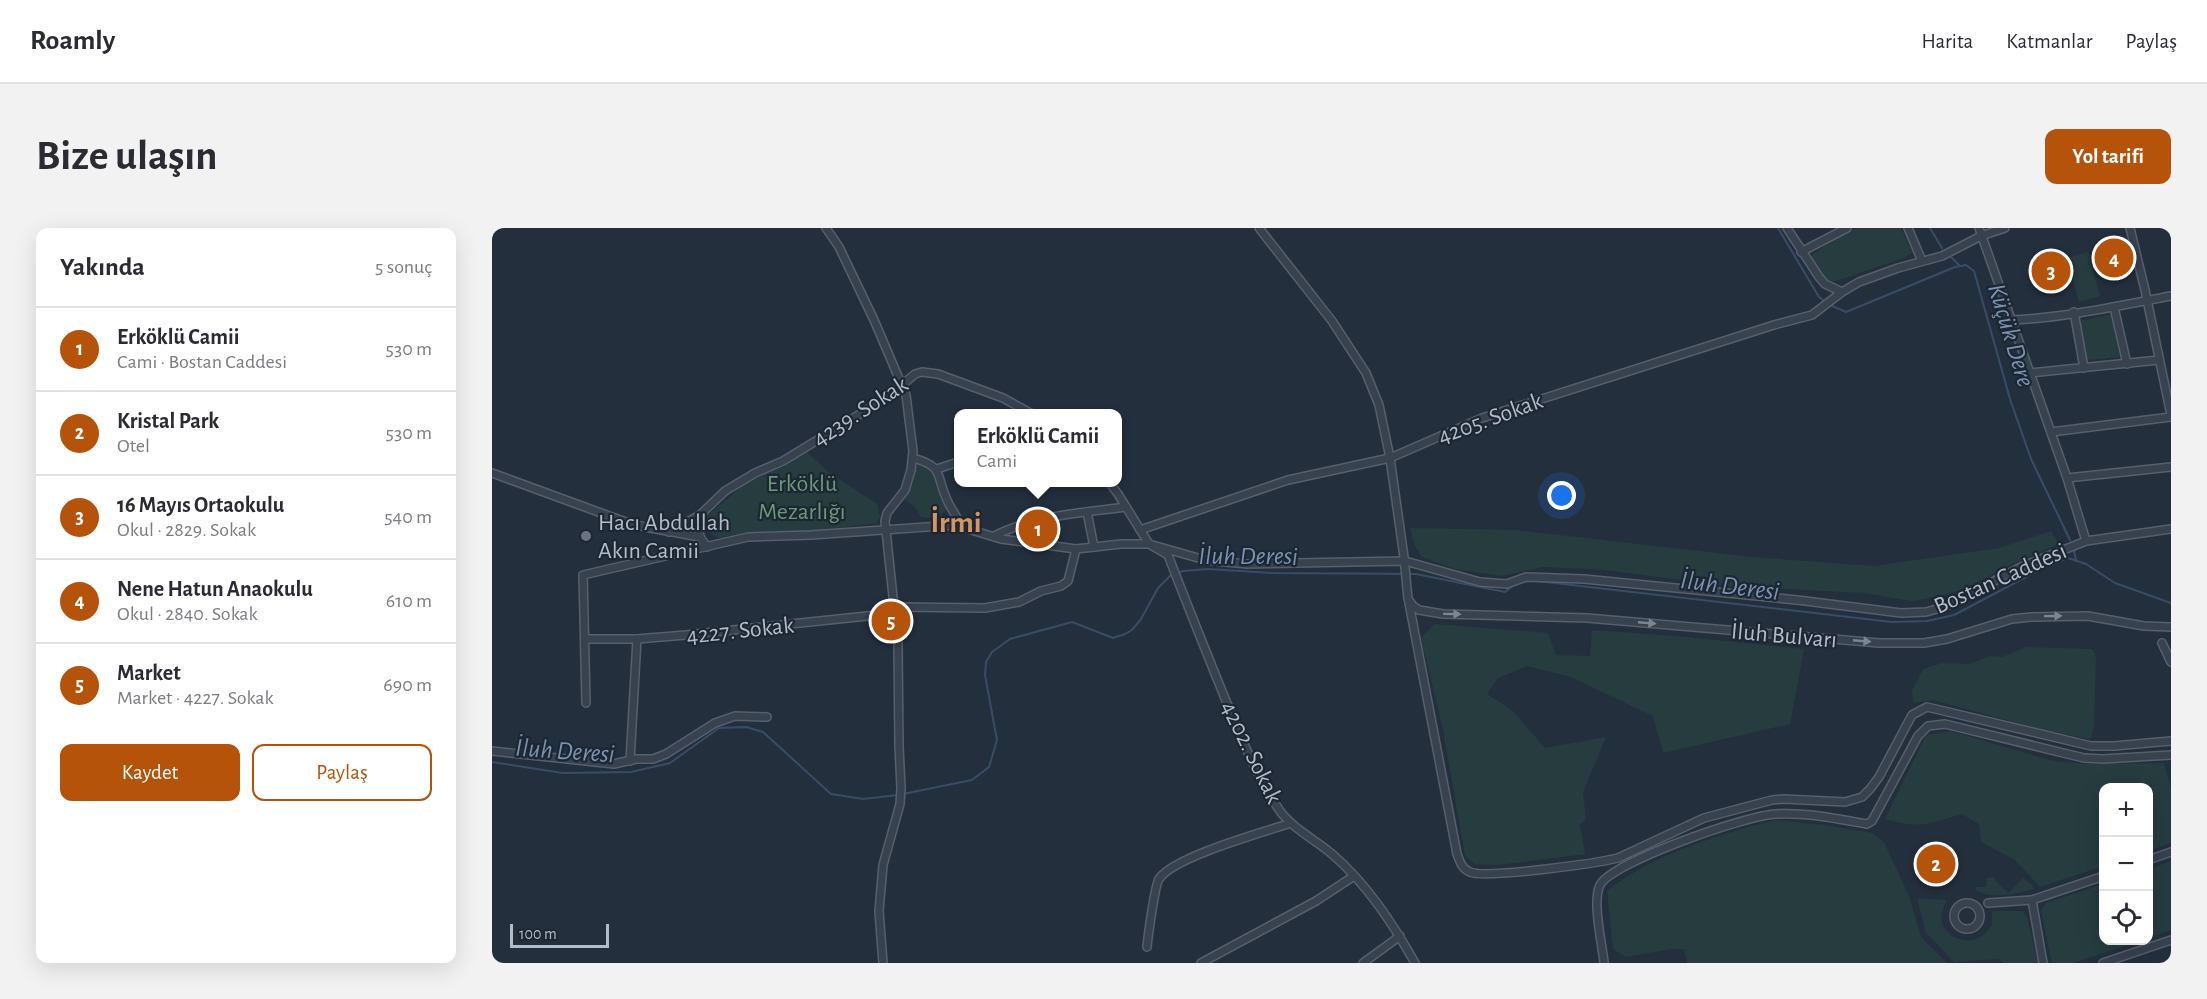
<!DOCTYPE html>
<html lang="tr">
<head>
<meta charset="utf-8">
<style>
	:root { --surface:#fff; --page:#f2f2f3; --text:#2b2b33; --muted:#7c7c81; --line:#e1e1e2; --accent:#b45309 }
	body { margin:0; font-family:"Alegreya Sans",sans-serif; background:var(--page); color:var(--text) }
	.controls { position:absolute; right:18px; bottom:18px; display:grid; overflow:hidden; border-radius:12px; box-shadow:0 6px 24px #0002 }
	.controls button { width:54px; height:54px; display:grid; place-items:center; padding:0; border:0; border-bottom:2px solid var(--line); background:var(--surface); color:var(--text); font:30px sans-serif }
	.scale { position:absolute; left:18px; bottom:15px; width:99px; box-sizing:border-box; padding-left:6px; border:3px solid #b4bcc9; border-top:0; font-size:16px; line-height:21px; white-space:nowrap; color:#b4bcc9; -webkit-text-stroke:4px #1d2633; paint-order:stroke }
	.you { position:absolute; left:1070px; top:268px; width:21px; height:21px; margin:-15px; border:4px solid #fff; border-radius:50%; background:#1a73e8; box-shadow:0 0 0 9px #1a73e833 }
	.badge { display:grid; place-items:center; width:39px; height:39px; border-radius:50%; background:var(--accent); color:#fff; font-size:20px; font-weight:700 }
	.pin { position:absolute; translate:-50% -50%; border:3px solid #fff; box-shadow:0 2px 6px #0006 }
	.popup { position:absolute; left:462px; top:181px; width:168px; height:78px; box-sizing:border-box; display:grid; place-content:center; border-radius:12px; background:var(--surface); filter:drop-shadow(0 2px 4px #0005); font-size:20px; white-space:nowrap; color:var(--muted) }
	.popup b { font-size:22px; color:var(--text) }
	.popup::after { content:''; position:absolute; left:50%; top:100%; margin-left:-12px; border:12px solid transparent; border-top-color:var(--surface) }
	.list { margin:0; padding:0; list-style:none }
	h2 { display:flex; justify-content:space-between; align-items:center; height:78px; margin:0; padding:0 24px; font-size:26px }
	h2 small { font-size:20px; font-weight:400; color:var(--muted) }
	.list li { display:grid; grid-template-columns:39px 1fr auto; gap:18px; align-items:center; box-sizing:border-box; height:84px; padding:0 24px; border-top:2px solid var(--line) }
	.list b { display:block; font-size:22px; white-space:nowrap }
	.list p { margin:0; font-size:20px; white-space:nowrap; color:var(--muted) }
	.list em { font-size:20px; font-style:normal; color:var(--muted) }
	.actions { display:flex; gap:12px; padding:18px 24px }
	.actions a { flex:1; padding:14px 0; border:2px solid var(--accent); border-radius:12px; text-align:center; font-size:21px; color:var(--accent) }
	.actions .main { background:var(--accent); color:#fff }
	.icon { flex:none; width:33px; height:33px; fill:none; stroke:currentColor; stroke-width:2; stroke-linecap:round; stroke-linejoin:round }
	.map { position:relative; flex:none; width:1679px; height:735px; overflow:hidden; border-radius:12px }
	header { display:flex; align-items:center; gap:36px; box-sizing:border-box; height:84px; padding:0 30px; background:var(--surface); border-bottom:2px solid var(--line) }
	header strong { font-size:28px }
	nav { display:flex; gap:33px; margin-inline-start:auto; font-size:21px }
	.intro { display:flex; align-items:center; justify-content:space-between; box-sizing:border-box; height:144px; padding:0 36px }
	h1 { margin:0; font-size:42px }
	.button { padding:15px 27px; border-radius:12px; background:var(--accent); color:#fff; font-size:21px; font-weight:700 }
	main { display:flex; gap:36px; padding:0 36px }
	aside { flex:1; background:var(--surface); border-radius:12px; box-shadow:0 6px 24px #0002 }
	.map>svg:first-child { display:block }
</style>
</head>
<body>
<header>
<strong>Roamly</strong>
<nav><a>Harita</a><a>Katmanlar</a><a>Paylaş</a></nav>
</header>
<div class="intro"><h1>Bize ulaşın</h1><a class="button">Yol tarifi</a></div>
<main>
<aside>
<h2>Yakında<small>5 sonuç</small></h2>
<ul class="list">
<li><span class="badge">1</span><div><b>Erköklü Camii</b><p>Cami · Bostan Caddesi</p></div><em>530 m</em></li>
<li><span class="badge">2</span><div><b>Kristal Park</b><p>Otel</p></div><em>530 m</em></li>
<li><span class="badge">3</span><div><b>16 Mayıs Ortaokulu</b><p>Okul · 2829. Sokak</p></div><em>540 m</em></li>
<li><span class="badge">4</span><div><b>Nene Hatun Anaokulu</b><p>Okul · 2840. Sokak</p></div><em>610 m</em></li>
<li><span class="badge">5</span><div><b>Market</b><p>Market · 4227. Sokak</p></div><em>690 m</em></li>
</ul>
<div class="actions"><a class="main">Kaydet</a><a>Paylaş</a></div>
</aside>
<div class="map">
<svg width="1679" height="735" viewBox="0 0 1679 735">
	<rect width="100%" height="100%" fill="#242f3e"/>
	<g fill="#263c3f">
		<path d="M1364 0H1409L1420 24 1412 30 1341 54 1333 50 1319 30 1321 26 1344 10Z"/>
		<path d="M1596 24 1608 68 1587 74 1575 30Z"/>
		<path d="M1620 86 1628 129 1595 132 1588 93Z"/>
		<path d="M315 224 335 243 385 276 388 288 385 295 305 305 258 304 226 310 212 301 215 288 255 254 293 238Z"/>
		<path d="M429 235C445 243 449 266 454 282 447 290 439 291 429 289L423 279 412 271C417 260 419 247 425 236Z"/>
		<path d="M918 300 1023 302 1260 329 1382 338 1507 320 1559 303 1567 316 1520 336 1473 361 1448 368 1420 373 1372 365 1235 358 1113 342 1051 339 1010 348 963 341 930 329 923 318Z"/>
		<path d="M943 396 1056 405 1064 427 1098 428 1100 402 1183 408 1312 421 1298 496 1171 525 1161 488 1079 449 1035 438 1006 450 995 466 1020 482 1053 520 1114 509 1091 564 1094 592 1088 596 1093 626 1005 637 983 636 973 628 951 502 929 410Z"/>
		<path d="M1534 419 1600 421 1604 429 1602 501 1598 511 1544 500 1441 472 1422 475 1420 463 1431 441 1450 435 1478 436 1497 428 1510 429Z"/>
		<path d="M1459 503 1561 533 1594 536 1672 535 1679 561V615L1657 623 1656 560H1612L1611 638 1548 659 1523 632 1489 614 1487 596 1470 586C1435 596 1429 601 1393 591L1434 507Z"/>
		<path d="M1283 592 1332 597 1380 605 1392 614 1417 668 1429 709 1455 735H1195L1192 721H1180L1134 729 1121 721 1115 663C1159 627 1228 606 1283 592Z"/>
		<path d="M1679 633V702L1657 710V641Z"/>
		<path d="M1502 649 1504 653 1516 665 1531 650 1540 657 1542 661C1525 666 1499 672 1484 662L1483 659H1494L1495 650Z"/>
		<path d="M1611 656 1612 712 1648 713 1581 735H1560L1549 683 1554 675Z"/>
		<path d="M1425 670 1454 672C1452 679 1448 688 1450 695 1455 711 1477 717 1490 708 1494 705 1497 700 1500 697V683H1530L1535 689 1546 735H1513L1506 731 1462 734 1434 705Z"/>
	</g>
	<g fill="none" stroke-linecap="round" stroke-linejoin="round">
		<g stroke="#394c67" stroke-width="2">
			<path d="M1286 0 1327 69 1338 77 1354 84 1463 39 1474 37 1482 43 1518 171 1539 231 1578 312"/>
			<path d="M1438 0 1450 20"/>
			<path d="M1459 29 1467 37"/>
			<path d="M1582 322 1584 333"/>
			<path d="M1045 353 1400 394 1435 393 1462 387 1553 339 1576 330 1594 336 1623 355 1679 375"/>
			<path d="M0 534 71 545 139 544 178 535 227 500 254 499 271 504 339 566 371 571 406 567"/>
			<path d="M411 566 480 552 497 539 505 512 493 447 494 434 500 424 518 411 580 394 621 410 633 406 640 402 649 391 666 360 678 348 691 343 716 341 780 345 924 346 1013 364 1023 356 1037 352"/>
		</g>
		<defs>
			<g id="minor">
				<path d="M334 0 347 19 382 92 414 167 421 223 419 242 413 262 395 285 393 293 406 416 407 518 409 560 408 576 391 637 387 683 391 735"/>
				<path d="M767 0 840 93 874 145 887 177 898 230 912 329 916 371 921 378 927 382 951 386 1095 390 1387 415H1432L1455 411 1520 391 1539 389 1596 388 1652 398 1679 399"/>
				<path d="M1295 0 1327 49 1333 56 1350 64"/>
				<path d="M1416 0 1430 33"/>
				<path d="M1487 0 1575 250 1594 313"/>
				<path d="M1638 0 1653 62 1679 187"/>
				<path d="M1309 24 1355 0"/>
				<path d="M1622 79 1635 136"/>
				<path d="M1582 84 1592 140"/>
				<path d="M1518 92C1572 90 1626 78 1679 68"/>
				<path d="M1538 145 1667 132"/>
				<path d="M1559 204 1679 189"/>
				<path d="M421 230C453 239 443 246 455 272 459 281 465 288 469 298"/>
				<path d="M445 241 466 234"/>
				<path d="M0 245 131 293 153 299 208 309 215 319"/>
				<path d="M1575 250 1679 239"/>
				<path d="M617 254 626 266 657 316 676 327C694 374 713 421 732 468 748 507 764 548 788 583 801 601 824 612 840 626 875 656 901 696 923 735"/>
				<path d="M595 284 602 319"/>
				<path d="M648 302 796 252 898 230 990 190 1282 97 1320 87 1350 64 1367 54 1406 40 1450 28 1489 8 1513 0"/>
				<path d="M177 304 208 287 233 263 263 245 291 233 396 169 423 146 430 144 446 146 511 170 540 186"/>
				<path d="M502 308C543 287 589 285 634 279"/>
				<path d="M208 309 206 295 208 287"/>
				<path d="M917 375 965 626C968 634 970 641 978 644 993 651 1106 635 1126 630L1212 590 1280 572 1292 571 1353 574 1370 569 1378 561 1387 549 1420 487 1435 479 1599 518H1622L1679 513"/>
				<path d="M403 379 493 380 527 374 549 363 569 358 576 353 584 321"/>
				<path d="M93 411H145L194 407 404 385"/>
				<path d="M1670 415 1679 434"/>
				<path d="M94 475 91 347 256 309 319 307 463 297 509 311 584 321 629 316H657L713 332 755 336 913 333 988 354 1015 356 1034 349 1092 351 1305 372 1409 385 1434 384 1452 379 1531 338 1594 313 1679 301"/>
				<path d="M0 523 122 536 144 531H161L174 526 223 495 243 488 275 489"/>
				<path d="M138 533 145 411"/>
				<path d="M1656 632 1679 624"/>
				<path d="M1540 672 1551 735"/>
				<circle cx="1475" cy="688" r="13"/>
				<path d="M1496 675 1540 672 1612 648"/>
				<path d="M655 719C656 708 663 657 667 651 681 629 772 604 799 595"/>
				<path d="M1112 734C1110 716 1100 673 1108 657 1120 634 1255 587 1284 586 1313 584 1346 591 1375 596L1380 593 1426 508 1436 498 1453 496 1592 530 1611 531 1679 527"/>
				<path d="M709 735 824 673 862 648"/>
				<path d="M871 735 908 708"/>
				<path d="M1611 735 1679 712"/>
			</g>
		</defs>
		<use href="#minor" stroke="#565f6c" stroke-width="10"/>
		<use href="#minor" stroke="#38414e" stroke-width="7"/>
	</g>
	<defs><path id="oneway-solid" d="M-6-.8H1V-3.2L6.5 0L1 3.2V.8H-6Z" transform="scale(1.5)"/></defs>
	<g fill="#7c8592">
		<use href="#oneway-solid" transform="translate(960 386) rotate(1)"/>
		<use href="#oneway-solid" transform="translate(1561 388) rotate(-1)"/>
		<use href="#oneway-solid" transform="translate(1155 395) rotate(5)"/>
		<use href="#oneway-solid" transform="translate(1370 413) rotate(5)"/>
	</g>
	<circle fill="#6b7280" stroke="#1d2633" stroke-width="2" cx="94" cy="308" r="6"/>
	<g text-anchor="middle" stroke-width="4.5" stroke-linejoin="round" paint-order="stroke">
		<g font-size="24" fill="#b4bcc9" stroke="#1d2633">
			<text transform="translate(368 183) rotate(-33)" y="8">4239. Sokak</text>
			<text transform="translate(998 190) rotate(-20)" y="8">4205. Sokak</text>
			<text transform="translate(1508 350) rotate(-24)" y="8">Bostan Caddesi</text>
			<text transform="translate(248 402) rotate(-6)" y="8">4227. Sokak</text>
			<text transform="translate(1292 407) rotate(5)" y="8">İluh Bulvarı</text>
			<text transform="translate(760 524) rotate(64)" y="8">4202. Sokak</text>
		</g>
		<g font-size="24" fill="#6b9a76" stroke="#1d2633">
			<text x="310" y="263">Erköklü<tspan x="310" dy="28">Mezarlığı</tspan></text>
		</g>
		<g font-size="24" fill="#b4bcc9" stroke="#1d2633" text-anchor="start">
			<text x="106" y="302">Hacı Abdullah<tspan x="106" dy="28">Akın Camii</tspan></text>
		</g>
		<g font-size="26" font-style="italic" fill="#7c92b1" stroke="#1d2633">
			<text transform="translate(1520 107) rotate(73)" y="9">Küçük Dere</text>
			<text x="756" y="336">İluh Deresi</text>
			<text transform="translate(1238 357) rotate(7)" y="9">İluh Deresi</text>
			<text transform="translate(73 522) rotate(4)" y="9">İluh Deresi</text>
		</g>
		<g font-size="30" font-weight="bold" fill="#d59563" stroke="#1d2633">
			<text x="464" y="304">İrmi</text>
		</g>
	</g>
</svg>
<div class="controls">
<button>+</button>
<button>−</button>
<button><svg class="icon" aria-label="locate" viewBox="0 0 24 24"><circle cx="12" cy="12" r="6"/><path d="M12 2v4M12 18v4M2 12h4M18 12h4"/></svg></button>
</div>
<div class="scale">100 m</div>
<div class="you"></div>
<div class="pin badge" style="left:546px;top:301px">1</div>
<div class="popup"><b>Erköklü Camii</b>Cami</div>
<div class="pin badge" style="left:1444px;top:636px">2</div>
<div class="pin badge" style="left:1559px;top:43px">3</div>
<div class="pin badge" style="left:1622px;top:30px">4</div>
<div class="pin badge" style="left:399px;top:393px">5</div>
</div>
</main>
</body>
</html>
